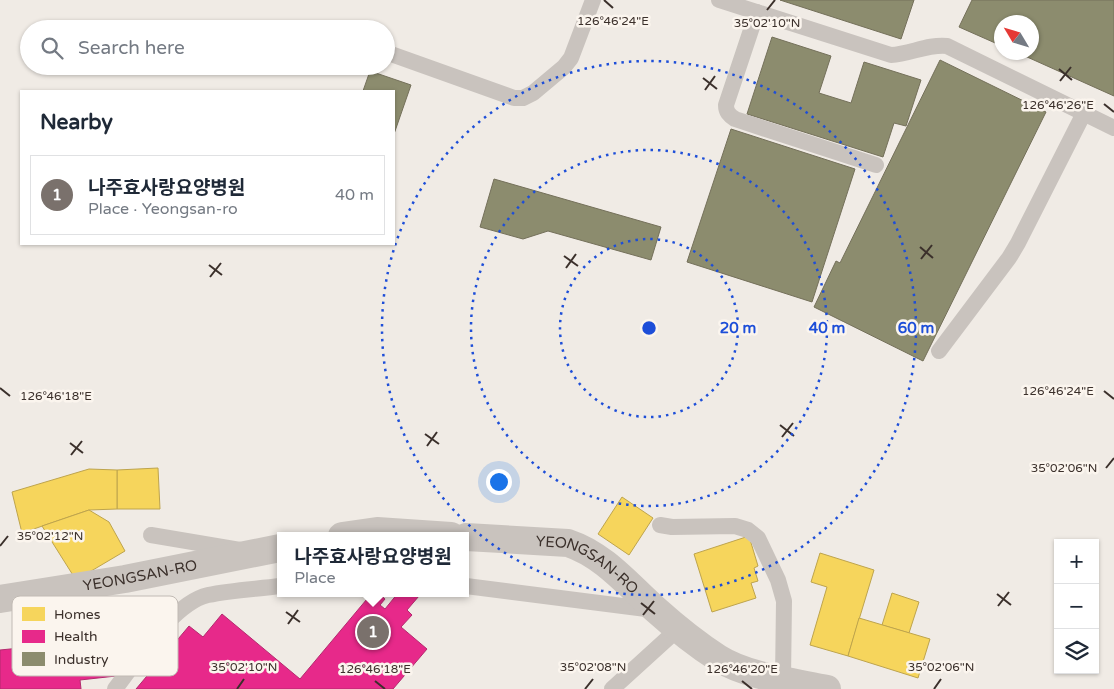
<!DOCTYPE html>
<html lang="en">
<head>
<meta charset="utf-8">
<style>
	:root { --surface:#fff; --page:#f2f2f3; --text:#1f2937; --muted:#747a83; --line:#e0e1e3; --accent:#7a716c }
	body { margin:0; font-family:"Varela Round","Noto Sans KR",sans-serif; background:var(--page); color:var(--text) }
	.controls { position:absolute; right:15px; bottom:15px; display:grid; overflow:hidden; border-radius:0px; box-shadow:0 1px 4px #0004 }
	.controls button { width:45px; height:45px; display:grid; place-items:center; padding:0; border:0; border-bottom:1px solid var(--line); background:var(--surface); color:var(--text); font:25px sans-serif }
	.compass { position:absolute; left:994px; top:15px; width:45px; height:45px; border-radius:50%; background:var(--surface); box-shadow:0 1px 4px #0004; rotate:308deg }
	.you { position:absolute; left:498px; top:481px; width:18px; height:18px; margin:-12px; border:4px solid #fff; border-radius:50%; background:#1a73e8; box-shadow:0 0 0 8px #1a73e833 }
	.badge { display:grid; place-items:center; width:32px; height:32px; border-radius:50%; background:var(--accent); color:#fff; font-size:16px; font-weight:700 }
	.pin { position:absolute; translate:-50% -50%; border:2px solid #fff; box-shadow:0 1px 5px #0006 }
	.popup { position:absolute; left:277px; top:532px; width:192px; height:65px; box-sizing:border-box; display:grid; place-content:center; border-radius:0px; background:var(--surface); filter:drop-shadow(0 1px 4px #0005); font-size:16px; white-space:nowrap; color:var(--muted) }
	.popup b { font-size:19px; color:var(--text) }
	.popup::after { content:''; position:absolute; left:50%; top:100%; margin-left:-10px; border:10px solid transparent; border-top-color:var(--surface) }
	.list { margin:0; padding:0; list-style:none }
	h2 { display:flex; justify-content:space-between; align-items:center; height:65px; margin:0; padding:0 20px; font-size:21px }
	h2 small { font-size:16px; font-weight:400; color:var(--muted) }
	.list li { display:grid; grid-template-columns:32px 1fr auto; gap:15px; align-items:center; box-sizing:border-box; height:80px; margin:0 10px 10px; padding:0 10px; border:1px solid var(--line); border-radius:0px }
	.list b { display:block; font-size:19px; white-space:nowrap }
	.list p { margin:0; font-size:16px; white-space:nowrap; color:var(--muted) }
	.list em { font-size:16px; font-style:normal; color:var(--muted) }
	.icon { flex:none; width:28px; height:28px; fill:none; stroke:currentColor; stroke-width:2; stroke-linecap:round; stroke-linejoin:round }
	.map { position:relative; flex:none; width:1114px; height:689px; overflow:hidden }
	.search { position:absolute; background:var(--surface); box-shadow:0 1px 4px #0004; left:20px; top:20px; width:375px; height:55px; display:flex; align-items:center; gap:12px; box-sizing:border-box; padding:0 18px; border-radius:28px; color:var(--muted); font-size:19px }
	.panel { position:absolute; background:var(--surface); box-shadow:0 1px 4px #0004; left:20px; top:90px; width:375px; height:155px; border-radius:0px }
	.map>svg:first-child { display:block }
</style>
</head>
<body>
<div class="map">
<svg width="1114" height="689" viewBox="0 0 1114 689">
	<rect width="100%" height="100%" fill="#f0ebe5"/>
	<g fill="#f6d55c" stroke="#bea44d">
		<path d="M158 468 160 509H117V470Z"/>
		<path d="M89 469 117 470V509L89 510 22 533 12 492Z"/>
		<path d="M622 497 653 518 629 555 598 534Z"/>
		<path d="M89 510 109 522 125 551 76 580 42 526Z"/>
		<path d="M749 536 758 566 754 568 758 581 751 583 756 598 712 612 694 554Z"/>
		<path d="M820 553 874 570 848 656 810 645 827 587 811 582Z"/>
		<path d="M892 593 919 602 909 633 882 625Z"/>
		<path d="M859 618 930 639 918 678 848 656Z"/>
	</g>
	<g fill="#e7298a" stroke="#b32b6e">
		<path d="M372 593H378L385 599 380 605 385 609 398 593H416L419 596 407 610 412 615 401 627 427 649 393 689H136L189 626 203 637 222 614 300 679Z"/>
		<path d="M98 625 99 638 111 637 116 676 80 680 81 689H0V650L71 643 70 628Z"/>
	</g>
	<g fill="#8c8c6e" stroke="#74705a">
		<path d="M780 0H914L901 39Z"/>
		<path d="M972 0H1114V96L1016 52H1032V22H1002V46L959 27Z"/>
		<path d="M772 37 831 56 819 93 851 103 864 62 921 80 906 126 894 123 883 157 747 114Z"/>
		<path d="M940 60 1046 112 923 361 814 307 836 261 840 263Z"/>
		<path d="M370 71 411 85 394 134V91H363Z"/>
		<path d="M731 129 855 169 812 302 687 262Z"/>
		<path d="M494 179 661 227 651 260 548 231 523 239 480 227Z"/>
	</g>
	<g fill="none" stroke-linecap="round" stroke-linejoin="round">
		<g stroke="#c9c3be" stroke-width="16">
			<path d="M719 0 891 55C910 54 928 44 947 46L1114 128"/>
			<path d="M757 12 726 105C726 112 729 115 735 119L876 165"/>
			<path d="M391 54 514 98H523L533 93 564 67 571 58 593 0"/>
			<path d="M939 351 1009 258 1018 243 1084 113"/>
			<path d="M660 525 672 527 735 526 748 530 758 538 778 580 784 601 783 679"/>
			<path d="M151 535 240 550"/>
			<path d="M466 586 654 610"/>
			<path d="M115 689C137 661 173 603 208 595 232 590 257 589 280 586"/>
			<path d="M612 689 679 628"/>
		</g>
		<g stroke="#c9c3be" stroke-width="28">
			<path d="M342 536 377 531 451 536"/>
			<path id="s1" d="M466 537 568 543C604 555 628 585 655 609 674 626 696 644 718 658 746 676 794 682 827 689"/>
			<path id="s2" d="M0 599 125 579 280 548"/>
		</g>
	</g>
	<path fill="none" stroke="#3b302b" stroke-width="2" d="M604 0 613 8M767 10 775 0M1059 69 1072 80M703 78 717 89M1060 81 1071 67M705 90 715 76M1104 104 1114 112M920 247 933 258M564 256 578 266M921 259 932 245M209 265 222 275M566 268 576 254M210 277 221 263M0 388 10 396M1104 391 1114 399M780 425 794 436M425 434 439 444M782 437 793 423M70 443 83 453M427 446 437 432M71 455 82 441M1106 468 1114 458M0 546 8 536M997 594 1011 605M641 603 655 614M998 606 1009 592M286 612 300 622M643 615 654 601M288 624 298 610M375 681 385 689M742 681 752 689M237 689 244 679M585 689 593 679M934 689 941 679"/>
	<g fill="none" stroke="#1d4ed8" stroke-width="2.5" stroke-dasharray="2.5 5">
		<circle cx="649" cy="328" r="89"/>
		<circle cx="649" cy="328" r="178"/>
		<circle cx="649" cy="328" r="267"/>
	</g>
	<g text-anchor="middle" stroke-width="5" stroke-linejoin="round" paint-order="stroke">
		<g font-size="15" fill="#3b302b" stroke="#fbf5ee">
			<text dy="5" stroke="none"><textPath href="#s1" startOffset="128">YEONGSAN-RO</textPath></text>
			<text dy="5" stroke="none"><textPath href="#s2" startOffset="142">YEONGSAN-RO</textPath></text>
		</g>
	</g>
	<rect x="12" y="596" width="166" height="80" rx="8" fill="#fbf5ee" stroke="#c1bab4" stroke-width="1"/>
	<rect x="22" y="607" width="23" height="14" fill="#f6d55c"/>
	<rect x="22" y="630" width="23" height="13" fill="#e7298a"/>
	<rect x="22" y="652" width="23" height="14" fill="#8c8c6e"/>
	<g font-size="14" fill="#3b302b">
		<text x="54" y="619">Homes</text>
		<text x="54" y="641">Health</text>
		<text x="54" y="664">Industry</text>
	</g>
	<g font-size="12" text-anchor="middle" fill="#3b302b" stroke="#fbf5ee" stroke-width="5" stroke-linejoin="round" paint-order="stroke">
		<text x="613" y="25">126°46'24"E</text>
		<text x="767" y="27">35°02'10"N</text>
		<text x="1058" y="109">126°46'26"E</text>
		<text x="1058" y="395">126°46'24"E</text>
		<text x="56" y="400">126°46'18"E</text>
		<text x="1064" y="472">35°02'06"N</text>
		<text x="50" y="540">35°02'12"N</text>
		<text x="244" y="671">35°02'10"N</text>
		<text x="593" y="671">35°02'08"N</text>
		<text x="941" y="671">35°02'06"N</text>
		<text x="375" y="673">126°46'18"E</text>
		<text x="742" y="673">126°46'20"E</text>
	</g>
	<circle cx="649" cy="328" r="8" fill="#1d4ed8" stroke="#fbf5ee" stroke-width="2.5"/>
	<g font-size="15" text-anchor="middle" font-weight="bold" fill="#1d4ed8" stroke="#fbf5ee" stroke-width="5" stroke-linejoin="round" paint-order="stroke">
		<text x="738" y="333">20 m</text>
		<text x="827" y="333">40 m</text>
		<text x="916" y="333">60 m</text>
	</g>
</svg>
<div class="controls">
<button>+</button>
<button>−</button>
<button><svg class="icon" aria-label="layers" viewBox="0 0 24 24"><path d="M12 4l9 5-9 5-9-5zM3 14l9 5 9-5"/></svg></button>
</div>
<svg class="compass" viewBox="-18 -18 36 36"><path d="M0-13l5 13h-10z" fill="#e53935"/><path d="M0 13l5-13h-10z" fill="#747a83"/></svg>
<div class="you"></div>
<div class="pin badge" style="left:373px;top:632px">1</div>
<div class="popup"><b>나주효사랑요양병원</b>Place</div>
<div class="search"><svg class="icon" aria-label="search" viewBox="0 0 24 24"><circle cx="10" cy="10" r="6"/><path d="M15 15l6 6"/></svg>Search here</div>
<section class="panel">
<h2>Nearby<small></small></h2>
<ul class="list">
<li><span class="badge">1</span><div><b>나주효사랑요양병원</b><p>Place · Yeongsan-ro</p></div><em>40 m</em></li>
</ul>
</section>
</div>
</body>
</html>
